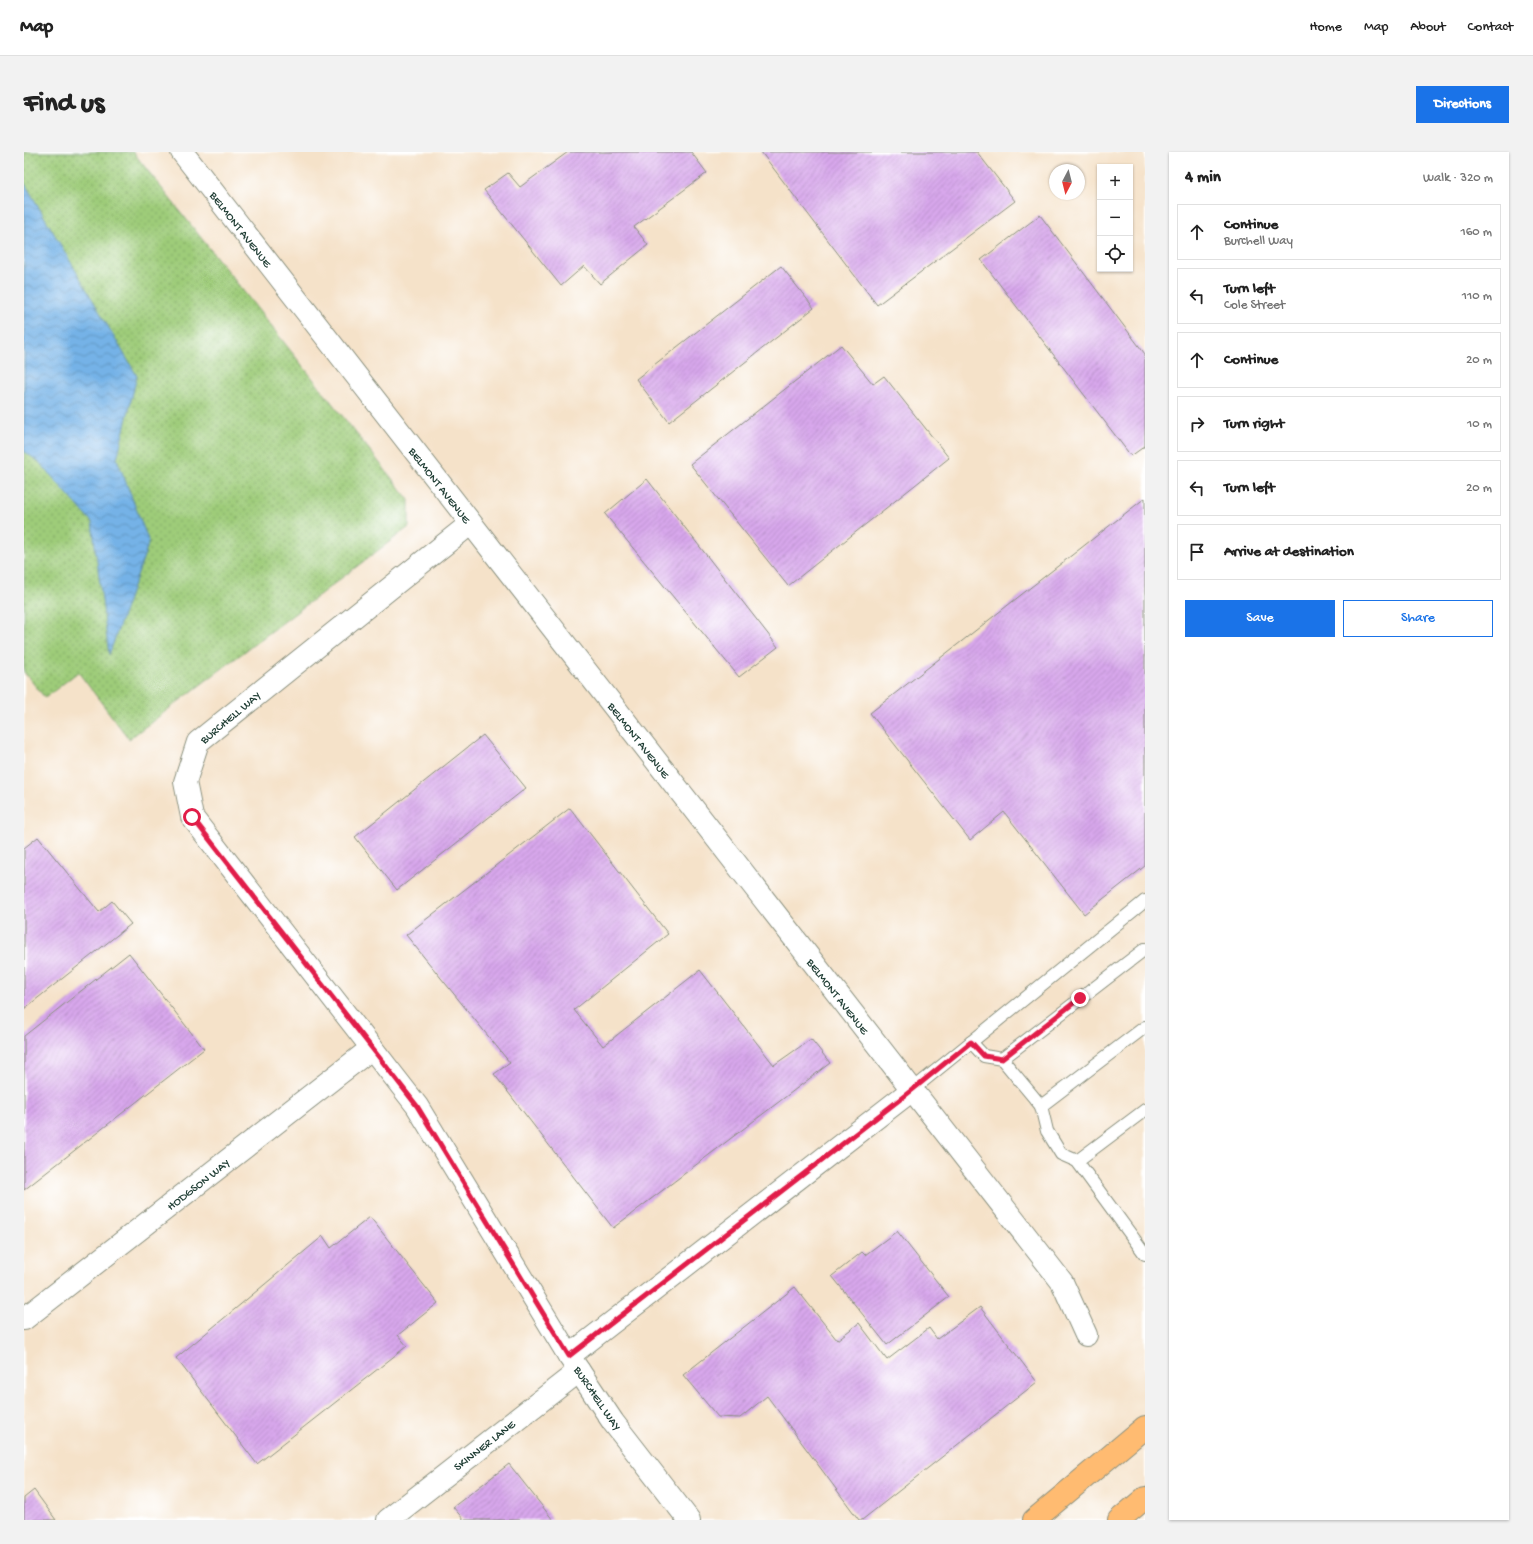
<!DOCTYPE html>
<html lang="en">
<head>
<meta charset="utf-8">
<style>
	:root { --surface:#fff; --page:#f2f2f2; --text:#222; --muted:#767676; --line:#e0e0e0; --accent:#1a73e8 }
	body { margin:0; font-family:"Gochi Hand",sans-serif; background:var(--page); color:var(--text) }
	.controls { position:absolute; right:12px; top:12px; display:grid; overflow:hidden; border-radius:0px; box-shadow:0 1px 3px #0004 }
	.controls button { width:36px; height:36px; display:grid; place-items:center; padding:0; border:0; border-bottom:1px solid var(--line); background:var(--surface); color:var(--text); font:20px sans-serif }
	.compass { position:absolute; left:1025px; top:12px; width:36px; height:36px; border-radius:50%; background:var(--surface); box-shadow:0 1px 3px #0004; rotate:187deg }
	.stop { position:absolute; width:12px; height:12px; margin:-9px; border:3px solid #e11d48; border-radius:50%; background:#fff }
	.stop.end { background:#e11d48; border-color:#fff; box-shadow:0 1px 4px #0008 }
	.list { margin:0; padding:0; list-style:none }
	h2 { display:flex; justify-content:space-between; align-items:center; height:52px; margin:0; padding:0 16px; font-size:17px }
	h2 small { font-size:13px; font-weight:400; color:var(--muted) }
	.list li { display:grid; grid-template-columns:26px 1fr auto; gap:12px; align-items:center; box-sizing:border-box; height:56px; margin:0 8px 8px; padding:0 8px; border:1px solid var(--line); border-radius:0px }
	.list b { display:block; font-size:15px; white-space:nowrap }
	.list p { margin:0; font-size:13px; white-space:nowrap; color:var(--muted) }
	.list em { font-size:13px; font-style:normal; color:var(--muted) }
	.actions { display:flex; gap:8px; padding:12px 16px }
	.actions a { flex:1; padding:9px 0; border:1px solid var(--accent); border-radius:0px; text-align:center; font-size:14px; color:var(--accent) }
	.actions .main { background:var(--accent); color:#fff }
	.icon { flex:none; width:22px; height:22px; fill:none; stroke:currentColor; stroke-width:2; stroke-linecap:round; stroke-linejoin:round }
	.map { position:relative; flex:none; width:1121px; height:1368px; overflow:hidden; border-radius:0px }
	header { display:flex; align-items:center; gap:24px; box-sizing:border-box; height:56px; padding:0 20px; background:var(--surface); border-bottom:1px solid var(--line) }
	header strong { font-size:19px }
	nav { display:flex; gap:22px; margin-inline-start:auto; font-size:14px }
	.intro { display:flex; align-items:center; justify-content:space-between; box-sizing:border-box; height:96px; padding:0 24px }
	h1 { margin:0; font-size:28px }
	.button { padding:10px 18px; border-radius:0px; background:var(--accent); color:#fff; font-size:14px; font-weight:700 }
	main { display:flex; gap:24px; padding:0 24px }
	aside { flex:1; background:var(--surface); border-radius:0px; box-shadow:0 1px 3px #0004 }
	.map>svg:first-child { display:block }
</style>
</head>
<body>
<header>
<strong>Map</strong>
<nav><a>Home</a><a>Map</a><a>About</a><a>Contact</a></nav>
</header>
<div class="intro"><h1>Find us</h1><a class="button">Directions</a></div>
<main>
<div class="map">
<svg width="1121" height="1368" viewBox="0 0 1121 1368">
	<defs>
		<pattern id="grass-dots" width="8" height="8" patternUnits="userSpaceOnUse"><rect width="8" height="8" fill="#9ecc79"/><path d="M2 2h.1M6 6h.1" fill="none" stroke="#80a764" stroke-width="1.8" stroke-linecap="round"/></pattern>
		<pattern id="water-waves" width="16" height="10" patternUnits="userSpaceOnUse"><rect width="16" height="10" fill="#75b2e7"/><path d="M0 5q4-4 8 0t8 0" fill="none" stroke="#5f92bc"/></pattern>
		<pattern id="building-hatch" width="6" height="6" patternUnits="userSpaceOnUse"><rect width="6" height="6" fill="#d8a7ec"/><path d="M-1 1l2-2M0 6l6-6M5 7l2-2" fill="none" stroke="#af89c0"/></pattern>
	</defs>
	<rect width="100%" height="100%" fill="#fff"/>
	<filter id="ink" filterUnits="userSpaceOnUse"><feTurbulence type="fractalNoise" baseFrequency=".025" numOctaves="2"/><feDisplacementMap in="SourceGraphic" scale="8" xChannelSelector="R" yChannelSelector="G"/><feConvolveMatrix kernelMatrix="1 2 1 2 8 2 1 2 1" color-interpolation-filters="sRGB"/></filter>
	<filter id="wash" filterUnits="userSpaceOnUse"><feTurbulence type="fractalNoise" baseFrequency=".012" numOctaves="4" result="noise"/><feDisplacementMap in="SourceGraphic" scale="16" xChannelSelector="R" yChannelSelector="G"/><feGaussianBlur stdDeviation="0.9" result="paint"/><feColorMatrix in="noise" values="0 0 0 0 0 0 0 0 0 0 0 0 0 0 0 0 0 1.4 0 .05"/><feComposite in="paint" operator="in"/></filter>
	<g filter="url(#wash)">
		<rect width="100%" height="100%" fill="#f5e2c9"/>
		<path fill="url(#grass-dots)" stroke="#5e8456" d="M0 0H109L385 348V375L105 587 54 520 21 546 0 520Z"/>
		<path fill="url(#water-waves)" stroke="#4a788e" d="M0 30 113 224 93 307 125 390 85 503 68 370 16 311 0 299Z"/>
		<g id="blocks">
			<g fill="url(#building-hatch)">
				<path d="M544 0H667L683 21 610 75 624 93 576 132 560 114 537 134 460 38 484 21 496 35Z"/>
				<path d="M737 0H953L991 49 853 153Z"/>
				<path d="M1016 63 1121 202V294L1107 304 957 108Z"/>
				<path d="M757 114 790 156 645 270 612 227Z"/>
				<path d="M817 193 849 232 860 224 925 306 764 434 666 312Z"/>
				<path d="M623 327 754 495 715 525 581 362Z"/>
				<path d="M1121 346V714L1060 762 980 660 946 688 846 561Z"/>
				<path d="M459 583 502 636 373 738 331 685Z"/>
				<path d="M546 656 644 782 550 858 579 894 676 818 750 913 787 887 806 911 589 1076 470 922 486 911 382 783Z"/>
				<path d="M14 685 75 760 88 749 107 772 0 857V696Z"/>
				<path d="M105 801 180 897 0 1038V884Z"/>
				<path d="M346 1065 414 1151 374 1183 383 1194 233 1312 152 1206 299 1084 307 1096Z"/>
				<path d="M873 1079 925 1145 863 1193 808 1124 838 1100 841 1103Z"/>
				<path d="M771 1135 813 1188 835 1171 863 1208 905 1176 913 1187 956 1155 1013 1230 838 1368H835L743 1244 716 1266 694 1265 659 1223Z"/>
				<path d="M485 1312 529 1368H440L429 1355Z"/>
				<path d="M10 1338 32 1368H0V1346Z"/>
			</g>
		</g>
	</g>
	<g filter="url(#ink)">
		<use href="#blocks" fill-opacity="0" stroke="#8a907e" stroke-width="1"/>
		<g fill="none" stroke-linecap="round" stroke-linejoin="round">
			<defs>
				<g id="service">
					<path d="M1121 875 1017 954 1023 979 1037 1002 1053 1009 1121 958"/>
					<path d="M947 890 960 904 978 907 1121 797"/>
					<path d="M978 907 1017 954"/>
					<path d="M888 938 1121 749"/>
					<path d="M1053 1009 1121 1102"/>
				</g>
				<g id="minor">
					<path d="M158 0 1038 1130 1062 1183"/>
					<path d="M446 372 174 590 161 630 168 665 393 954 545 1204 589 1270 665 1368"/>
					<path d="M0 1167 348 896"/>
					<path d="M545 1204 888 938"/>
					<path d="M364 1368 555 1219"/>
				</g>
				<g id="motorway">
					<path d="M1010 1368 1121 1275"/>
					<path d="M1095 1368 1121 1346"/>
				</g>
			</defs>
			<use href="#service" stroke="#8a907e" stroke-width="14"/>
			<use href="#minor" stroke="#8a907e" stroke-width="24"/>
			<use href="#motorway" stroke="#8a907e" stroke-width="24"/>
			<use href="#service" stroke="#fff" stroke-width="12"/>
			<use href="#minor" stroke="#fff" stroke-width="22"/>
			<use href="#motorway" stroke="#ffbb71" stroke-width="22"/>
		</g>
	</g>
	<g fill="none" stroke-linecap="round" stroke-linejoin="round" filter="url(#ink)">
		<path stroke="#e11d48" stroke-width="5" d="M168 665 393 954 545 1204 888 938 947 890 960 904 978 907 1056 846"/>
	</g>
	<g text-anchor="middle" stroke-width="3" stroke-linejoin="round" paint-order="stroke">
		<g font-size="12" fill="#1f3d34" stroke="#fff">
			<text transform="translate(217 77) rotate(52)" y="4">BELMONT AVENUE</text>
			<text transform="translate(416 333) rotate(52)" y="4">BELMONT AVENUE</text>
			<text transform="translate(206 565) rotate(-40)" y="4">BURCHELL WAY</text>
			<text transform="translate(615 588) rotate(52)" y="4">BELMONT AVENUE</text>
			<text transform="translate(814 844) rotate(52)" y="4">BELMONT AVENUE</text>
			<text transform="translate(174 1032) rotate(-38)" y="4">HODGSON WAY</text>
			<text transform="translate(574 1246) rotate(56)" y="4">BURCHELL WAY</text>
			<text transform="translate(460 1293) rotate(-38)" y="4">SKINNER LANE</text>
		</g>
	</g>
</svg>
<div class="controls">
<button>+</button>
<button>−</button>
<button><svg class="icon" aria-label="locate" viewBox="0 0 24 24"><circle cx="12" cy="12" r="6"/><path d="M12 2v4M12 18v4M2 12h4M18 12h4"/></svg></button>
</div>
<svg class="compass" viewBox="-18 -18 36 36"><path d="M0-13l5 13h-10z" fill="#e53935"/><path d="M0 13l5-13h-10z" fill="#767676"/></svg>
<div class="stop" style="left:168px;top:665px"></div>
<div class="stop end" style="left:1056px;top:846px"></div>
</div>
<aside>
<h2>4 min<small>Walk · 320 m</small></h2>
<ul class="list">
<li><svg class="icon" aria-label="ahead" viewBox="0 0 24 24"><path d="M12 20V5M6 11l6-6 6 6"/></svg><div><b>Continue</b><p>Burchell Way</p></div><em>160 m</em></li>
<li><svg class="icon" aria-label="left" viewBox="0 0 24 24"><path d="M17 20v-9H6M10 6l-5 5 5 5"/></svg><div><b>Turn left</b><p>Cole Street</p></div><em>110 m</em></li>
<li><svg class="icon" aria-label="ahead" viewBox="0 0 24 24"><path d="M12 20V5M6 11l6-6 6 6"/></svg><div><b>Continue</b></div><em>20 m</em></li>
<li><svg class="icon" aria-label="right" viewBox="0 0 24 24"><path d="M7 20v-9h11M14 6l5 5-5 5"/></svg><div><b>Turn right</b></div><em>10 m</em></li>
<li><svg class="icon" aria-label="left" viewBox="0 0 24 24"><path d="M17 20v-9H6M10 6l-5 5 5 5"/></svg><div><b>Turn left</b></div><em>20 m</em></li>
<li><svg class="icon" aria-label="arrive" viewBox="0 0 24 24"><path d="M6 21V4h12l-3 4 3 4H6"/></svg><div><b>Arrive at destination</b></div></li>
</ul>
<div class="actions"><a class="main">Save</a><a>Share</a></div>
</aside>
</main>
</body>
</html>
